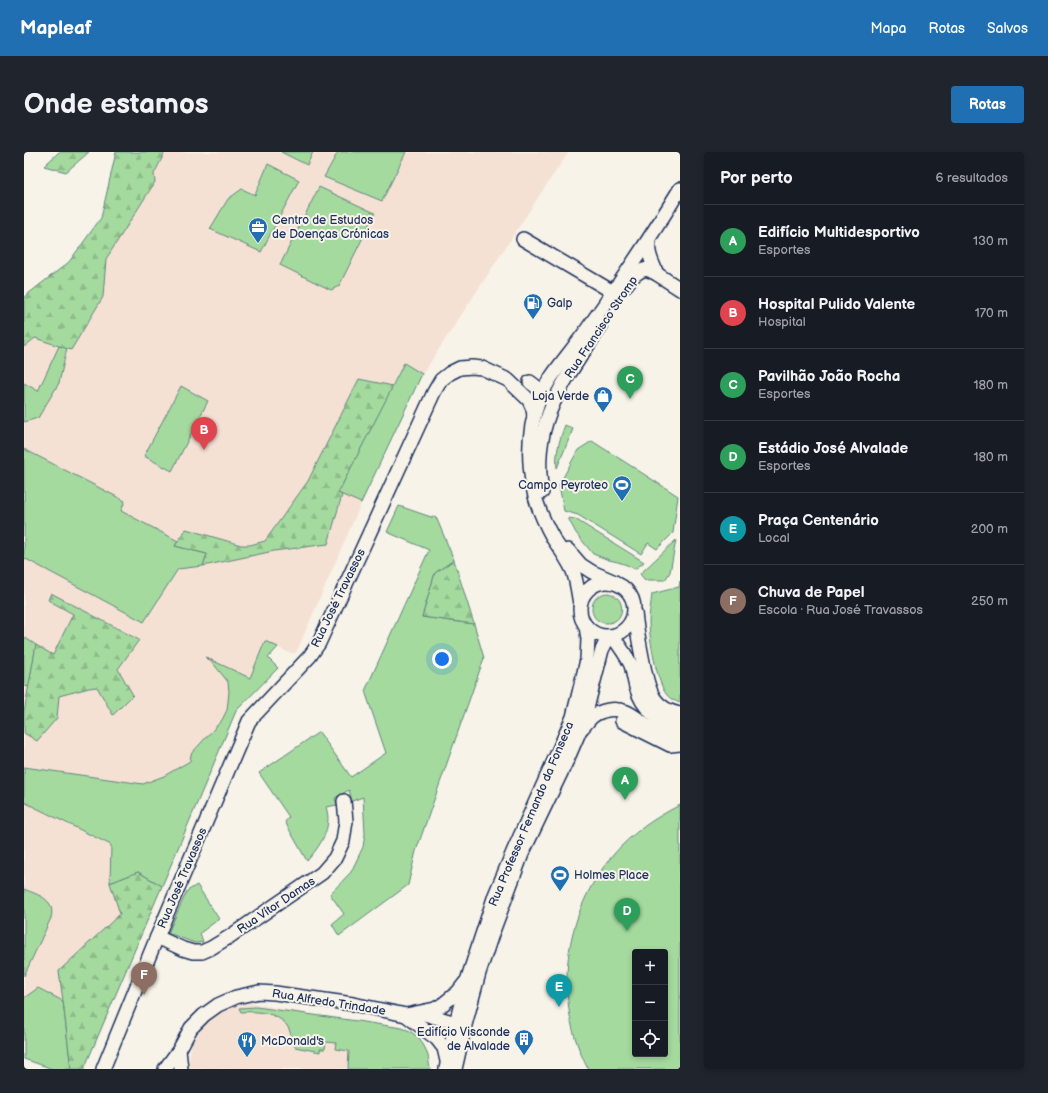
<!DOCTYPE html>
<html lang="pt">
<head>
<meta charset="utf-8">
<style>
	:root { --surface:#171b24; --page:#20242c; --text:#f1f3f6; --muted:#9ea1a6; --line:#363941; --accent:#1f6fb2 }
	body { margin:0; font-family:"Balsamiq Sans",sans-serif; background:var(--page); color:var(--text) }
	.controls { position:absolute; right:12px; bottom:12px; display:grid; overflow:hidden; border-radius:4px; box-shadow:0 2px 6px #0003 }
	.controls button { width:36px; height:36px; display:grid; place-items:center; padding:0; border:0; border-bottom:1px solid var(--line); background:var(--surface); color:var(--text); font:20px sans-serif }
	.you { position:absolute; left:418px; top:507px; width:14px; height:14px; margin:-10px; border:3px solid #fff; border-radius:50%; background:#1a73e8; box-shadow:0 0 0 6px #1a73e833 }
	.badge { display:grid; place-items:center; width:26px; height:26px; border-radius:50%; background:var(--accent); color:#fff; font-size:13px; font-weight:700 }
	.pin { position:absolute; translate:-50% -33px; filter:drop-shadow(0 1px 2px #0008) }
	.pin::after { content:''; position:absolute; top:21px; width:14px; height:12px; background:inherit; clip-path:polygon(0 0,100% 0,50% 100%) }
	.list { margin:0; padding:0; list-style:none }
	h2 { display:flex; justify-content:space-between; align-items:center; height:52px; margin:0; padding:0 16px; font-size:17px }
	h2 small { font-size:13px; font-weight:400; color:var(--muted) }
	.list li { display:grid; grid-template-columns:26px 1fr auto; gap:12px; align-items:center; box-sizing:border-box; height:72px; padding:0 16px; border-top:1px solid var(--line) }
	.list b { display:block; font-size:15px; white-space:nowrap }
	.list p { margin:0; font-size:13px; white-space:nowrap; color:var(--muted) }
	.list em { font-size:13px; font-style:normal; color:var(--muted) }
	.icon { flex:none; width:22px; height:22px; fill:none; stroke:currentColor; stroke-width:2; stroke-linecap:round; stroke-linejoin:round }
	.map { position:relative; flex:none; width:656px; height:917px; overflow:hidden; border-radius:4px }
	header { display:flex; align-items:center; gap:24px; box-sizing:border-box; height:56px; padding:0 20px; background:var(--accent); color:#fff }
	header strong { font-size:19px }
	nav { display:flex; gap:22px; margin-inline-start:auto; font-size:14px }
	.intro { display:flex; align-items:center; justify-content:space-between; box-sizing:border-box; height:96px; padding:0 24px }
	h1 { margin:0; font-size:28px }
	.button { padding:10px 18px; border-radius:4px; background:var(--accent); color:#fff; font-size:14px; font-weight:700 }
	main { display:flex; gap:24px; padding:0 24px }
	aside { flex:1; background:var(--surface); border-radius:4px; box-shadow:0 2px 6px #0003 }
	.map>svg:first-child { display:block }
</style>
</head>
<body>
<header>
<strong>Mapleaf</strong>
<nav><a>Mapa</a><a>Rotas</a><a>Salvos</a></nav>
</header>
<div class="intro"><h1>Onde estamos</h1><a class="button">Rotas</a></div>
<main>
<div class="map">
<svg width="656" height="917" viewBox="0 0 656 917">
	<defs>
		<pattern id="forest-firs" width="22" height="20" patternUnits="userSpaceOnUse"><rect width="22" height="20" fill="#a5da9e"/><path d="M5 1l3.5 6h-7zM16 11l3.5 6h-7z" fill="#8dbb8a"/></pattern>
	</defs>
	<rect width="100%" height="100%" fill="#f7f3e8"/>
	<filter id="ink" filterUnits="userSpaceOnUse"><feTurbulence type="fractalNoise" baseFrequency=".025" numOctaves="2"/><feDisplacementMap in="SourceGraphic" scale="8" xChannelSelector="R" yChannelSelector="G"/><feConvolveMatrix kernelMatrix="1 2 1 2 8 2 1 2 1" color-interpolation-filters="sRGB"/></filter>
	<g filter="url(#ink)">
		<g fill="#f5e1d4">
			<path d="M141 0H545L521 35 383 246 272 501H266L241 490 60 917H29L0 907V152L91 79 130 22Z"/>
			<path d="M225 851 384 879 401 917H164V911L168 891 178 875 189 863 208 855Z"/>
		</g>
		<g fill="#a5da9e" stroke="#60847e" fill-rule="evenodd">
			<path d="M257 0H289L283 13Z"/>
			<path d="M314 0H382L358 49 300 25Z"/>
			<path d="M244 12 275 28 237 100 186 77 204 47 218 37 231 43Z"/>
			<path d="M295 35 351 61 315 134 307 138 256 113Z"/>
			<path d="M35 194 43 196 35 231 14 266 0 270V231L14 239Z"/>
			<path d="M380 211 398 222 337 351 314 341Z"/>
			<path d="M157 234 184 249 148 319 120 304Z"/>
			<path d="M541 273 549 277 533 316C531 301 536 287 541 273Z"/>
			<path d="M568 289 654 344 649 381 633 397 624 391 617 402 554 363 540 359 535 333 554 298Z"/>
			<path d="M0 297 101 349 97 359 154 389 151 394 183 402 179 414 154 417 120 470 0 406Z"/>
			<path d="M375 354 407 365H412L430 408 411 421 398 465 450 472 460 506 392 699 384 733 315 784 308 772 320 762 306 742 327 720 339 695 341 682 339 645 328 649 325 638 311 646 313 653 302 655C309 676 296 694 283 709L261 670 265 665 235 621 295 580 327 625 362 601 341 539 405 398 363 380Z"/>
			<path d="M544 366 551 367 620 410 611 417 603 413 594 410 585 408 569 402 552 381Z"/>
			<path d="M652 388 646 420 641 428H621L616 422Z"/>
			<path d="M656 429V551C651 549 646 547 643 543 633 532 625 485 625 470 625 461 627 452 628 442L655 435Z"/>
			<path d="M584 441C604 445 601 472 582 471 563 470 563 442 584 441Z"/>
			<path d="M0 485 12 493 5 535 0 534Z"/>
			<path d="M241 489 254 495 244 506 254 516 212 559 138 734 114 720 86 731 87 693 0 650V615L119 632 140 624 166 609 167 602 198 568 203 558 205 540 204 530 188 510 181 505 226 526Z"/>
			<path d="M656 653V917H564C528 848 539 760 590 702 608 681 632 665 656 653ZM611 800H641V902H611Z"/>
			<path d="M173 733 195 767 176 781 179 790 171 791 144 781 163 739Z"/>
			<path d="M0 737C14 743 32 747 27 766L0 824Z"/>
			<path d="M14 836 39 849 47 917H29L0 907V846Z"/>
			<path d="M232 855 333 869 378 876 386 879 396 887 401 896 404 904 406 917H324L325 899 311 897 312 891 302 890 301 897H296V900L271 895C269 889 267 883 265 877 256 860 233 859 217 860L215 856Z"/>
		</g>
		<g fill="url(#forest-firs)" stroke="#60847e">
			<path d="M35 0H65L42 20 20 14Z"/>
			<path d="M92 0H141L130 22 131 30 82 107 79 145 47 198 11 186 0 195V145L45 110 77 66Z"/>
			<path d="M335 227 369 234 314 341 318 343 304 392 250 399 179 414 183 402 151 394 162 377 217 393H226L241 389 284 329Z"/>
			<path d="M430 408 450 472 398 465 411 421Z"/>
			<path d="M27 441 115 488 94 517 109 543 89 563 73 535 65 536 35 544 33 566 13 589 0 581V560L12 493 29 503 49 462 24 448Z"/>
			<path d="M114 720 138 734 60 917H47L39 849 35 819 96 762 86 731Z"/>
		</g>
		<g fill="none" stroke-linecap="round" stroke-linejoin="round">
			<defs>
				<g id="minor">
					<path d="M499 87 589 140"/>
					<path d="M625 88C623 102 628 109 633 122"/>
					<path d="M602 133C608 125 613 119 623 117L633 122 656 137"/>
					<path d="M506 230 519 240 521 246"/>
					<path d="M518 340C506 270 540 230 576 175"/>
					<path d="M544 398 557 413 568 420 591 430"/>
					<circle cx="583" cy="457" r="27"/>
					<path d="M556 452C554 441 553 430 549 419 544 408 537 398 530 388 521 372 512 354 509 335 504 308 504 278 514 251 524 223 547 201 564 176 596 131 627 85 656 37"/>
					<path d="M611 461C613 481 617 500 621 520 623 529 625 538 630 546 636 555 646 560 656 562"/>
					<path d="M588 484C595 493 602 503 607 513 609 520 610 528 612 535 618 555 634 572 656 574"/>
					<path d="M598 569 646 593 656 592"/>
					<path d="M558 576C562 572 565 567 569 564 573 561 579 559 584 558 605 554 614 570 631 578 638 581 649 583 656 582"/>
					<path d="M133 785 159 797 169 800H178L187 796 205 785 298 721 311 706 319 689 322 669 320 649"/>
					<path d="M397 861 439 873"/>
					<path d="M382 863 413 887 420 896 423 909"/>
					<path d="M155 898 157 917"/>
					<path d="M79 917 133 785 225 569 286 504 295 491 410 240 417 228 426 221 436 216 448 215 458 216 484 228 505 248 509 257 510 264"/>
					<path d="M141 917 155 898 167 876 180 863 194 853 212 845 235 840 251 841 329 852 382 863 411 857 418 853 434 840 441 831"/>
					<path d="M422 917 432 871 443 829 471 743 489 700 533 602 549 565 563 508 564 487 562 474"/>
					<path d="M431 917 441 873 455 821 468 782 498 702 544 606 556 578 562 560 578 498 585 484"/>
				</g>
			</defs>
			<use href="#minor" stroke="#1b2f5e" stroke-width="16"/>
			<use href="#minor" stroke="#f7f3e8" stroke-width="13"/>
		</g>
	</g>
	<defs>
		<symbol id="office-pin" viewBox="-11 -11 22 30"><path d="M0 17L-7.5 6A9.5 9.5 0 1 1 7.5 6Z" fill="#1f6fb2" stroke="#f7f3e8"/><path d="M-6-3h4V-5.5h4V-3h4V5H-6ZM-1-4.5V-3h2v-1.5ZM-6 0V1H6V0Z" fill="#fff"/></symbol>
		<symbol id="fuel-pin" viewBox="-11 -11 22 30"><path d="M0 17L-7.5 6A9.5 9.5 0 1 1 7.5 6Z" fill="#1f6fb2" stroke="#f7f3e8"/><path d="M-5.5-6h7V0h2V4h1.3V-2.5L3-4.5l.8-.8L6-3V5H2.5V1h-1V6h-7ZM-4.2-4.7v3.2H.2V-4.7Z" fill="#fff"/></symbol>
		<symbol id="shop-pin" viewBox="-11 -11 22 30"><path d="M0 17L-7.5 6A9.5 9.5 0 1 1 7.5 6Z" fill="#1f6fb2" stroke="#f7f3e8"/><path d="M-5-2.5h2.3a2.7 3.5 0 0 1 5.4 0H5L5.5 6h-11ZM-1.5-2.5h3a1.5 2.3 0 0 0-3 0Z" fill="#fff"/></symbol>
		<symbol id="stadium-pin" viewBox="-11 -11 22 30"><path d="M0 17L-7.5 6A9.5 9.5 0 1 1 7.5 6Z" fill="#1f6fb2" stroke="#f7f3e8"/><path d="M0-5a6.5 5 0 1 0 0 10a6.5 5 0 1 0 0-10ZM-3.5-1.8h7v3.6h-7Z" fill="#fff"/></symbol>
		<symbol id="building-pin" viewBox="-11 -11 22 30"><path d="M0 17L-7.5 6A9.5 9.5 0 1 1 7.5 6Z" fill="#1f6fb2" stroke="#f7f3e8"/><path d="M-4-6H4V6H1V3H-1V6H-4ZM-2.5-4.3h1.7v1.8h-1.7ZM.8-4.3h1.7v1.8H.8ZM-2.5-1h1.7V.8h-1.7ZM.8-1h1.7V.8H.8Z" fill="#fff"/></symbol>
		<symbol id="restaurant-pin" viewBox="-11 -11 22 30"><path d="M0 17L-7.5 6A9.5 9.5 0 1 1 7.5 6Z" fill="#1f6fb2" stroke="#f7f3e8"/><path d="M-5-6h1v4h1v-4h1v4h1v-4h1v5L-1.5 .5V6h-2V.5L-5-1ZM5-6V6H3V1.5H1.5Q1.5-4 5-6Z" fill="#fff"/></symbol>
	</defs>
	<g fill-rule="evenodd">
		<use href="#office-pin" x="223" y="64" width="22" height="30"/>
		<use href="#fuel-pin" x="498" y="140" width="22" height="30"/>
		<use href="#shop-pin" x="568" y="233" width="22" height="30"/>
		<use href="#stadium-pin" x="587" y="322" width="22" height="30"/>
		<use href="#stadium-pin" x="525" y="712" width="22" height="30"/>
		<use href="#building-pin" x="489" y="876" width="22" height="30"/>
		<use href="#restaurant-pin" x="212" y="878" width="22" height="30"/>
	</g>
	<g text-anchor="middle" stroke-width="4" stroke-linejoin="round" paint-order="stroke">
		<g font-size="12" fill="#1b2f5e" stroke="#f7f3e8" text-anchor="start">
			<text x="248" y="72">Centro de Estudos<tspan x="248" dy="14">de Doenças Crónicas</tspan></text>
			<text x="523" y="155">Galp</text>
			<text x="565" y="248" text-anchor="end">Loja Verde</text>
			<text x="584" y="337" text-anchor="end">Campo Peyroteo</text>
			<text x="550" y="727">Holmes Place</text>
			<text x="486" y="884" text-anchor="end">Edifício Visconde<tspan x="486" dy="14">de Alvalade</tspan></text>
			<text x="237" y="893">McDonald's</text>
		</g>
		<g font-size="12" fill="#1b2f5e" stroke="#f7f3e8">
			<text transform="translate(577 175) rotate(-56)" y="4">Rua Francisco Stromp</text>
			<text transform="translate(314 446) rotate(-64)" y="4">Rua José Travassos</text>
			<text transform="translate(507 662) rotate(-67)" y="4">Rua Professor Fernando da Fonseca</text>
			<text transform="translate(158 726) rotate(-67)" y="4">Rua José Travassos</text>
			<text transform="translate(252 753) rotate(-34)" y="4">Rua Vítor Damas</text>
			<text transform="translate(305 850) rotate(9)" y="4">Rua Alfredo Trindade</text>
		</g>
	</g>
</svg>
<div class="controls">
<button>+</button>
<button>−</button>
<button><svg class="icon" aria-label="locate" viewBox="0 0 24 24"><circle cx="12" cy="12" r="6"/><path d="M12 2v4M12 18v4M2 12h4M18 12h4"/></svg></button>
</div>
<div class="you"></div>
<div class="pin badge" style="left:601px;top:648px;background:#2e9e5b">A</div>
<div class="pin badge" style="left:180px;top:298px;background:#e0444e">B</div>
<div class="pin badge" style="left:606px;top:247px;background:#2e9e5b">C</div>
<div class="pin badge" style="left:603px;top:779px;background:#2e9e5b">D</div>
<div class="pin badge" style="left:535px;top:855px;background:#0f9aa8">E</div>
<div class="pin badge" style="left:120px;top:843px;background:#8d6e63">F</div>
</div>
<aside>
<h2>Por perto<small>6 resultados</small></h2>
<ul class="list">
<li><span class="badge" style="background:#2e9e5b">A</span><div><b>Edifício Multidesportivo</b><p>Esportes</p></div><em>130 m</em></li>
<li><span class="badge" style="background:#e0444e">B</span><div><b>Hospital Pulido Valente</b><p>Hospital</p></div><em>170 m</em></li>
<li><span class="badge" style="background:#2e9e5b">C</span><div><b>Pavilhão João Rocha</b><p>Esportes</p></div><em>180 m</em></li>
<li><span class="badge" style="background:#2e9e5b">D</span><div><b>Estádio José Alvalade</b><p>Esportes</p></div><em>180 m</em></li>
<li><span class="badge" style="background:#0f9aa8">E</span><div><b>Praça Centenário</b><p>Local</p></div><em>200 m</em></li>
<li><span class="badge" style="background:#8d6e63">F</span><div><b>Chuva de Papel</b><p>Escola · Rua José Travassos</p></div><em>250 m</em></li>
</ul>
</aside>
</main>
</body>
</html>
